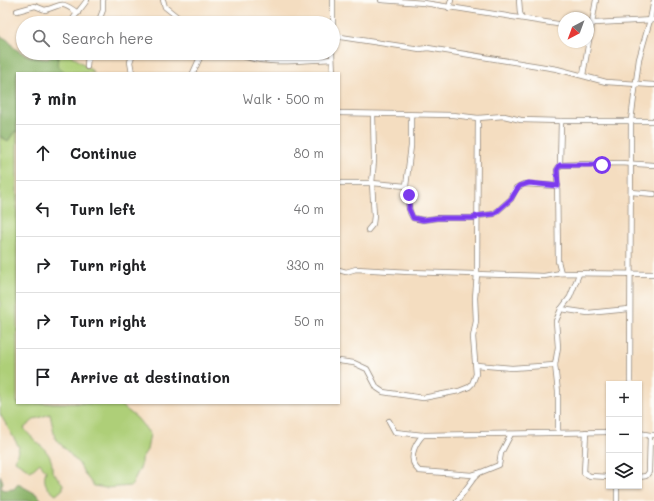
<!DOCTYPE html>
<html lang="en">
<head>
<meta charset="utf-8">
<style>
	:root { --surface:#fff; --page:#f2f2f2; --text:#202124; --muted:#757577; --line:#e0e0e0 }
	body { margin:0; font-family:Mali,sans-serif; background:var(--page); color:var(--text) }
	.controls { position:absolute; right:12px; bottom:12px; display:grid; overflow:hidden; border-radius:0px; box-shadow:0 1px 3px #0004 }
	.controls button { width:36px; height:36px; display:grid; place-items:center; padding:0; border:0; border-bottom:1px solid var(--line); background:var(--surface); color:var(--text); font:20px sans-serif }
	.compass { position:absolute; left:558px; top:12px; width:36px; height:36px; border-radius:50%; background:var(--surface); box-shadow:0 1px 3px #0004; rotate:221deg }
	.stop { position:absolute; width:12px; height:12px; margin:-9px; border:3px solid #7c3aed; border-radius:50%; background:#fff }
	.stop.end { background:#7c3aed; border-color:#fff; box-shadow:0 1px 4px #0008 }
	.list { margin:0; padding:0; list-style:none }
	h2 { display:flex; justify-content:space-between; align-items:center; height:52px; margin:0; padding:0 16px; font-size:17px }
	h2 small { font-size:13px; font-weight:400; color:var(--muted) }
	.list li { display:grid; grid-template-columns:26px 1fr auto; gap:12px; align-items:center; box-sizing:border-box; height:56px; padding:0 16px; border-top:1px solid var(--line) }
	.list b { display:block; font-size:15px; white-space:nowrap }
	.list em { font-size:13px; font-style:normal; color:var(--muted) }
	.icon { flex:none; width:22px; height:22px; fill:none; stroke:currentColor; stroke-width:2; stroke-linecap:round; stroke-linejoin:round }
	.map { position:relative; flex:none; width:654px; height:501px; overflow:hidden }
	.search { position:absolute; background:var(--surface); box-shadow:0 1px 3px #0004; left:16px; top:16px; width:324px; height:44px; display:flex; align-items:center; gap:10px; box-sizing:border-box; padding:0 14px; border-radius:22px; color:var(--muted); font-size:15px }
	.panel { position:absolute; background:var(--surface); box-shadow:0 1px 3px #0004; left:16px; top:72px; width:324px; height:332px; border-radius:0px }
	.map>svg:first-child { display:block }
</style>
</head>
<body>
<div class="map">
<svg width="654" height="501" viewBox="0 0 654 501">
	<rect width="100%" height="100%" fill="#fdfcf7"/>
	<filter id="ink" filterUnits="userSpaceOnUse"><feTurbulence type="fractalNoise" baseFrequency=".025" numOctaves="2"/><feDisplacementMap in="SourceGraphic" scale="8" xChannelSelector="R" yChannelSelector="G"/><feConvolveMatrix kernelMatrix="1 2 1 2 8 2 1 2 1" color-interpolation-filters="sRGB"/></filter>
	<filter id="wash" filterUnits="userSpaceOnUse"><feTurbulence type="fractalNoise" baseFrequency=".012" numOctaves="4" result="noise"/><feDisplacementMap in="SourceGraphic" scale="16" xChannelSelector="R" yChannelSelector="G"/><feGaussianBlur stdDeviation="0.9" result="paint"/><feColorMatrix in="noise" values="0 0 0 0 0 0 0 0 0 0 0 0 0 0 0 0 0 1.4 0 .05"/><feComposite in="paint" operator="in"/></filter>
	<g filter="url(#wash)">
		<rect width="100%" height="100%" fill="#f4ddc0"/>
		<g fill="#aecf78" stroke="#6c7d52">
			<path d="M55 53H68L95 73H66L56 65 58 58Z"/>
			<path d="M15 131 17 132V403H118L137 418 150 434 147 450 141 459V466L131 486 106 488 94 486 86 476 79 464 55 438 50 414 35 419 24 428C35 445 54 449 52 471L63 484V489L56 495C47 489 42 482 46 471L40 463 31 471 15 461 19 447 0 414V136L8 141Z"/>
		</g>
		<g fill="#8ab268" stroke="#5a6e4a">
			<path d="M0 36C13 41 9 45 17 50 27 57 37 58 48 59L53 53H55L58 58 57 65 66 73H17V132L15 131 8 141 0 136Z"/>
			<path d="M0 475 3 482 1 487 3 490 14 489 18 484 38 495 42 501H0Z"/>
		</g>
	</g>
	<g filter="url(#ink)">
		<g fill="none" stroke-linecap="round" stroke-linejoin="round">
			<defs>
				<g id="minor">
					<path d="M163 0 165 7 180 19V23"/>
					<path d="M381 0 424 3 564 25"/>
					<path d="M519 0 520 13 522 18"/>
					<path d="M449 8 451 0"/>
					<path d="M17 11 35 6 45 10C64 5 59 0 78 13"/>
					<path d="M71 23C75 14 82 8 87 0"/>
					<path d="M98 23 103 10V0"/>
					<path d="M588 26 595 23 654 20"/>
					<path d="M334 36 420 49 428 48 557 69 606 82 654 85"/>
					<path d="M333 43V0"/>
					<path d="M235 53C263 66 301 60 332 59"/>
					<path d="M332 53 333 73"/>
					<path d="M87 67 88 53"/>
					<path d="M132 73 130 62 133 53"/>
					<path d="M193 73 202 53"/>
					<path d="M583 75 596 0"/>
					<path d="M339 113 453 115 478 118 504 116 521 120 561 121H654"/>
					<path d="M560 165 620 163 654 165"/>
					<path d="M339 183H372L406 186 411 146V115"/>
					<path d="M406 186C410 197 406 209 413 218L423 220 437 218H476"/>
					<path d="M631 192 654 194"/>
					<path d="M477 216 494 214 511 199 516 188 524 184 558 186"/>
					<path d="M368 230 373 224 374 216 372 183 374 160 373 114"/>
					<path d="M339 270 346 272 356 269 409 272 544 276 561 273 654 274"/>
					<path d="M561 273 558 261 557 170 560 165 561 121"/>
					<path d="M561 309 588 313 629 309"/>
					<path d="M339 361 354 363 367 369 377 388 383 392 423 398 459 391 469 387 472 384 476 374 473 337 476 321 475 298 477 274 478 118"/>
					<path d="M476 365 512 368 555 365"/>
					<path d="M630 384 631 120 639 59 650 20 654 0"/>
					<path d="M389 421 395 432 423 435 609 432"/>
					<path d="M558 432V392L555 365 558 347 556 321 561 309 570 297 579 274"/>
					<path d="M586 432 584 473 590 476 609 477"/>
					<path d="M639 433 650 435"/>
					<path d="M423 435C414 445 407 460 419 471L472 475 479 473"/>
					<path d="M639 477 646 476 649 472 650 435H654"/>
					<path d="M457 501 474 478 479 473 499 465 501 453 511 434"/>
					<path d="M617 501V486"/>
				</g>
			</defs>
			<use href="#minor" stroke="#908476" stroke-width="6"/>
			<use href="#minor" stroke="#fff" stroke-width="4.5"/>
		</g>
	</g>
	<g fill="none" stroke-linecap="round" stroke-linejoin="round" filter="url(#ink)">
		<path stroke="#7c3aed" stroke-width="5" d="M409 195V209L413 218 423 220 437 218H476V216L494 214 511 199 519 186 529 183 558 186 557 170 560 165H602"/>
	</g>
</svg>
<div class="controls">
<button>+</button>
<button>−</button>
<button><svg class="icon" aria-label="layers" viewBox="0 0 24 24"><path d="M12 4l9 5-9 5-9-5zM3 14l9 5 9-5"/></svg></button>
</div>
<svg class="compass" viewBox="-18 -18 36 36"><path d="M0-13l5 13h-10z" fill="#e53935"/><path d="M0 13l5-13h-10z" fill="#757577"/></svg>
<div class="stop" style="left:602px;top:165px"></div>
<div class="stop end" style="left:409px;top:195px"></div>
<div class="search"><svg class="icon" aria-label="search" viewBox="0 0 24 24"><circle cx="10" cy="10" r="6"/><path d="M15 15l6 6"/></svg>Search here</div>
<section class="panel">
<h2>7 min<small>Walk · 500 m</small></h2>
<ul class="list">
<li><svg class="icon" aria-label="ahead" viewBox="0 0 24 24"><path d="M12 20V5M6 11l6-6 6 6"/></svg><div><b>Continue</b></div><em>80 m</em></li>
<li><svg class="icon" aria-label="left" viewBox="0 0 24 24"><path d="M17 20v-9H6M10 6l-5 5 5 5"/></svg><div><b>Turn left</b></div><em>40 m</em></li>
<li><svg class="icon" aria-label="right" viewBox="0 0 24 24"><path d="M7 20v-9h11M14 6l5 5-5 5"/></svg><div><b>Turn right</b></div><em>330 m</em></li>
<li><svg class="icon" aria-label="right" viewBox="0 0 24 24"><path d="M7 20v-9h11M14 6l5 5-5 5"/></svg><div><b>Turn right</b></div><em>50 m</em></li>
<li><svg class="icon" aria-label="arrive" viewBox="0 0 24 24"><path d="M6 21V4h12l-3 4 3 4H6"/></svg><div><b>Arrive at destination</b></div></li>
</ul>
</section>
</div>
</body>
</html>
